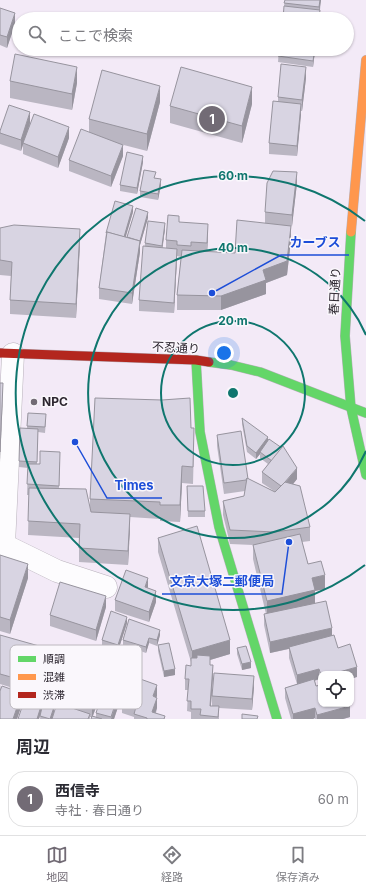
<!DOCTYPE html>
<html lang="ja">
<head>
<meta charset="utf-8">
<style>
	:root { --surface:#fff; --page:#f2f2f3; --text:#2b2b33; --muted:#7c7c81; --line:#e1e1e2; --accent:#726b75 }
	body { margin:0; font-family:Inter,"Noto Sans JP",sans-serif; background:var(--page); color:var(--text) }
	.controls { position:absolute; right:12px; bottom:12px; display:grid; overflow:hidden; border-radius:8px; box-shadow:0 1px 3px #0004 }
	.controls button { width:36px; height:36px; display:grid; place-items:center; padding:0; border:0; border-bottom:1px solid var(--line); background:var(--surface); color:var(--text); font:20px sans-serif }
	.you { position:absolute; left:224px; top:353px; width:14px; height:14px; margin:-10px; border:3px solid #fff; border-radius:50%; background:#1a73e8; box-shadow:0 0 0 6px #1a73e833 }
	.badge { display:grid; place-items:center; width:26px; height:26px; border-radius:50%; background:var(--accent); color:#fff; font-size:13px; font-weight:700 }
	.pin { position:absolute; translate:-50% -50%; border:2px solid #fff; box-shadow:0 1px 4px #0006 }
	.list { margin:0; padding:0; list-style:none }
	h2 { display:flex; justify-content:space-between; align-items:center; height:52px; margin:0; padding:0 16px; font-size:17px }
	h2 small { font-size:13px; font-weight:400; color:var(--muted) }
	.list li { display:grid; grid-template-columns:26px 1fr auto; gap:12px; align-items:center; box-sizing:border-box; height:56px; margin:0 8px 8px; padding:0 8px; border:1px solid var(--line); border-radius:16px }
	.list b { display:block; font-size:15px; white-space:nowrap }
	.list p { margin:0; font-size:13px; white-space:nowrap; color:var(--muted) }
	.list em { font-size:13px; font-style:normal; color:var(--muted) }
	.icon { flex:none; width:22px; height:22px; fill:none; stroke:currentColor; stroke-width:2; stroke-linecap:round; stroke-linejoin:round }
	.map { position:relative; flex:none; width:366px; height:719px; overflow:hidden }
	.search { position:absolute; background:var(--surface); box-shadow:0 1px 3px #0004; left:12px; right:12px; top:12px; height:44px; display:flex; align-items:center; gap:10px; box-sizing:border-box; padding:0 14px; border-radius:22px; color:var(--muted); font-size:15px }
	.sheet { height:116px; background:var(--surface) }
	nav { display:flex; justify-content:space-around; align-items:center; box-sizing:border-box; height:56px; border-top:1px solid var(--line); background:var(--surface); font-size:11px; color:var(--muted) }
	nav a { display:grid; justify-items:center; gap:2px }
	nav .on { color:var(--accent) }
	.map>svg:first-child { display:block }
</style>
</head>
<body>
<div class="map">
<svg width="366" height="719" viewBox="0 0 366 719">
	<rect width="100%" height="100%" fill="#f3eaf7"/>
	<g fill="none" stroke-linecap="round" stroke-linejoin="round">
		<defs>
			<path id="street" d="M13 354 4 545 57 571 106 587"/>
			<g id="fast">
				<path d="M351 232 345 336 351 408 366 475"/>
				<path d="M196 360 200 432 219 527 277 719"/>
				<path d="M209 362 231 365 260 372 366 413"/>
			</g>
			<path id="slow" d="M351 232 366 60"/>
			<path id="jam" d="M0 353 196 360 209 362"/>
		</defs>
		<use href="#street" stroke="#b8b1bb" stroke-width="23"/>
		<use href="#fast" stroke="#b8b1bb" stroke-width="10"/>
		<use href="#slow" stroke="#b8b1bb" stroke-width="10"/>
		<use href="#jam" stroke="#b8b1bb" stroke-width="10"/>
		<use href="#street" stroke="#fdfcfe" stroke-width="22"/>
		<use href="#fast" stroke="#63d668" stroke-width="9"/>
		<use href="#slow" stroke="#ff974d" stroke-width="9"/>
		<use href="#jam" stroke="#b3261e" stroke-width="9"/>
	</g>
	<g fill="#bab6c2" fill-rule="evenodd">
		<path d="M285 0H321L320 10V16L284 6Z"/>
		<path d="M0 8 15 24 7 48 0 45Z"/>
		<path d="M279 49H316H315L313 67 278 62Z"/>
		<path d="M306 78 302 111H301L297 156 269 154V143L278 102V97Z"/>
		<path d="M10 81 77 83 72 110 10 98Z"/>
		<path d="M160 102 147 151 116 143 123 156 111 187 69 171V160L89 132V119Z"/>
		<path d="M252 104 242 143 170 123V106Z"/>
		<path d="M30 123 69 138 58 168 23 154V144L21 151 0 144V131Z"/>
		<path d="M143 162 137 194 120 191V185Z"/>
		<path d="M156 178 161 185 158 200 140 197V191Z"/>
		<path d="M297 183 292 226H291V240L287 275 266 283V294L221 310H177V295L181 257 177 256 174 313 139 311V300L145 243 165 229 162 248H166V240L179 222 208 235 207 252 235 253 265 223V212Z"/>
		<path d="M133 212 125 237H127L148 218 140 245V252L132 304 99 299V288L106 233Z"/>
		<path d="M0 228 80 243 76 318 10 314V300L11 276 0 275Z"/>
		<path d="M28 413 46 420 45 433 38 432 37 464 60 462 59 489 90 508V499L191 428 194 444 193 484 182 483 180 522 160 521V519L130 517 128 565 79 562V538L28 535 29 495H27L28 468 19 467V461L27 428Z"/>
		<path d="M242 418 268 441 297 479 293 484 310 527V541L302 542 308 564 325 589 315 591V603L332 635 338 648 357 677 321 674V704L350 717 343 719H315V718L313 719H291L285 698V688L297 684 289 658V649L270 653 264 625V614H266L253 559V545L230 544 223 515V501L244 496 245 491 224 494 217 446V435L248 479 274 491 262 483V472L268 464 260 458V454L256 459 247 452 242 424ZM319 679 321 685 316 686 315 681Z"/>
		<path d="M187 486 205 511V517H188Z"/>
		<path d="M158 538 230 654 210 660V665L213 676 211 706H212V696L254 687 252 710 219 708V719H191V712L187 711 188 690H185V679L191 666V662L158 552Z"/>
		<path d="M0 555 28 578 10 634 0 631Z"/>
		<path d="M148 589 156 602 149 622 115 611V600Z"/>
		<path d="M106 607 96 641 50 626V615Z"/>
		<path d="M127 623 118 651 102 646V640Z"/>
		<path d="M0 635 39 657 29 693 0 684 1 690 22 704 17 719H0Z"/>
		<path d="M160 635 157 646 149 643 146 653 123 645V640Z"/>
		<path d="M158 645 175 675 164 677 158 651Z"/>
		<path d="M237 648 251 668 242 670 237 654Z"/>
		<path d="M79 669 70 697 35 686V676Z"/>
		<path d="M104 685 93 716 96 717V713L125 686 114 719H91L92 717H90V719H40L41 712 39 719H18L42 708 54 712 72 708V700Z"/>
		<path d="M157 696 156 697 157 708 156 713 165 719H134V717L122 713V703Z"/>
	</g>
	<g fill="#97949e">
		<path d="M320 0H321L319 13V7Z"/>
		<path d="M15 13V24L7 48V37Z"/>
		<path d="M315 49V51L313 67V61Z"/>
		<path d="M77 67V83L72 110V94Z"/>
		<path d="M306 67V78L302 111V100Z"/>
		<path d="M160 86V102L147 151V134Z"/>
		<path d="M252 87V104L242 143V126Z"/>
		<path d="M301 104V115L297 156V146Z"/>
		<path d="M30 112V123L21 151V140Z"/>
		<path d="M69 127V138L58 168V157Z"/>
		<path d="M123 145V156L111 187V176Z"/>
		<path d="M143 156V162L137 194V188Z"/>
		<path d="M297 172V183L292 226V215Z"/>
		<path d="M161 179V185L158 200V194Z"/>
		<path d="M133 206V212L124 243V237Z"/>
		<path d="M148 212V218L140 245V252L132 304V293L139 242Z"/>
		<path d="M165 223V229L162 252V246Z"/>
		<path d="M208 224V235L207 254V243Z"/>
		<path d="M291 226V240L287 275 266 283V294L221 310V296L263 270Z"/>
		<path d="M80 229V243L76 318V304Z"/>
		<path d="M177 249V259L174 313V303Z"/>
		<path d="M3 383V394L0 462V452Z"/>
		<path d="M268 437V443L260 452V454L256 459V453Z"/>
		<path d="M182 466V483L180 522V505Z"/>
		<path d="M297 468V479L282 498V487Z"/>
		<path d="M130 514V529L128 565V551Z"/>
		<path d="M28 564V578L10 634V620Z"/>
		<path d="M325 575V589L315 591V604L267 615V601L312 578Z"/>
		<path d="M148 578V588L145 587Z"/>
		<path d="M156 591V602L149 622V612Z"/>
		<path d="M106 596V607L96 641V630Z"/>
		<path d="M127 617V623L118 651V645Z"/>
		<path d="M332 628V639L270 653V642Z"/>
		<path d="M160 630V635L157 646V640Z"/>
		<path d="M149 638V643L146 653V647Z"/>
		<path d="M230 640V654L210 660V667L192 666V651Z"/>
		<path d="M39 646V657L29 693V682Z"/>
		<path d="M79 658V669L70 697V686Z"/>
		<path d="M251 662V668L242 670V664Z"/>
		<path d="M213 665V676L210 717V706Z"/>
		<path d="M357 667V677L351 679V674H332Z"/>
		<path d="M175 669V675L164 677V671Z"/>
		<path d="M319 669V679L297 686V675Z"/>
		<path d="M104 675V685L92 718V707Z"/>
		<path d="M125 675V686L114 719H111Z"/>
		<path d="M254 676V687L252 710V699Z"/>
		<path d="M157 685V696L153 707V696Z"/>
		<path d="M22 693V704L17 719H13Z"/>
		<path d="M157 698V708L153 719 152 712Z"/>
		<path d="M42 703V709L39 719H37Z"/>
		<path d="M350 706V717L343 719H317V715Z"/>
		<path d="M54 707V713L52 719H50Z"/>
		<path d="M315 708V718L313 719H293V714Z"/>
	</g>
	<g fill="#d8d4e2" stroke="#97949e">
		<path d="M285 0H320L319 7 284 3Z"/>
		<path d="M284 6 320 10 319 19H283Z"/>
		<path d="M0 8 15 13 7 37 0 35Z"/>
		<path d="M279 49H315L313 61 278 56Z"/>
		<path d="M15 54 77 67 72 94 10 81Z"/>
		<path d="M281 64 306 67 302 100 278 97Z"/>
		<path d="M181 67 252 87 242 126 170 106Z"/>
		<path d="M102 70 160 86 147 134 89 119Z"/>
		<path d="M273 101 301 104 297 146 269 143Z"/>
		<path d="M9 105 30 112 21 140 0 133V131Z"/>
		<path d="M34 114 69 127 58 157 23 143Z"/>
		<path d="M81 129 123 145 111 176 69 160Z"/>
		<path d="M127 152 143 156 137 188 120 185Z"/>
		<path d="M144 170 156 172 154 178 161 179 158 194 140 191Z"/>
		<path d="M273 171 297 172 292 215 265 212 267 183Z"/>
		<path d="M115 201 133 206 124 237 107 232 106 233Z"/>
		<path d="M136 208 148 212 140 241 127 237Z"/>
		<path d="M168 215 179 216V222L208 224 207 243 191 242V246L177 245V241L166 240Z"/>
		<path d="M237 220 291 226 287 261 263 270 266 280 221 296 177 295 182 250 235 253Z"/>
		<path d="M148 221 165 223 162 246 145 243Z"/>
		<path d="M14 225 80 229 76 304 10 300 12 262 0 260V228Z"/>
		<path d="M107 232 140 241 132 293 99 288Z"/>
		<path d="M143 246 177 249 174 303 139 300Z"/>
		<path d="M0 383H3L0 452Z"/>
		<path d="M95 398 162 400 190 398 191 428H194L193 467 182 466 180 505H160V502L90 499Z"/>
		<path d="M28 413 46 414 45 427 27 426Z"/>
		<path d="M242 418 268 437 256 453 247 446Z"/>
		<path d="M20 428 38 429 37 462 19 461Z"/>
		<path d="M241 431 248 479 247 478 246 480 224 483 217 435Z"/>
		<path d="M269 439 282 448 272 461 260 452Z"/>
		<path d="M283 446 297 468 285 482 281 486 262 472Z"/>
		<path d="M40 451 60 452 59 486 27 484 28 464H40Z"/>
		<path d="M247 478 275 492 285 482 300 486 310 527 275 532 230 530 223 501 244 496Z"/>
		<path d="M187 486H203L205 511H188Z"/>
		<path d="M29 488 86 489 91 512 130 514 128 551 79 548 80 524 28 521Z"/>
		<path d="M197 526 230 640 192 651 158 538Z"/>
		<path d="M300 534 308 564 321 561 325 575 312 578 315 590 267 601 253 545Z"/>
		<path d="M0 555 28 564 10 620 0 617Z"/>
		<path d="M126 570 148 578 145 587 156 591 149 612 115 600Z"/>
		<path d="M60 582 106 596 96 630 50 615Z"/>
		<path d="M326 601 332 628 270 642 264 614Z"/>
		<path d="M111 611 127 617 118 645 102 640Z"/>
		<path d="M129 619 160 630 157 640 149 638 146 647 123 640Z"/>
		<path d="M0 635 39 646 29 682 0 674Z"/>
		<path d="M334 635 338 648 350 644 357 667 332 674H321V675L319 669 297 675 289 647Z"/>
		<path d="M169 643 175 669 164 671 158 645Z"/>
		<path d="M246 646 251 662 242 664 237 648Z"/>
		<path d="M197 655 210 656V665H213L210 706H219L218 717 200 715 201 709H191V701H187L189 679H185L186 665 191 666V658H197Z"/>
		<path d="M110 670 125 675 111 717 96 713Z"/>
		<path d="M214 673 254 676 252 699 212 696Z"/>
		<path d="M132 676 157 685 153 696 157 698 152 712 165 716 164 719H147V718L134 714 136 707 122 703Z"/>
		<path d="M314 679 316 686 321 685V704H349L350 706 317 715 315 708 293 714 285 688Z"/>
		<path d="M2 686 22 693 13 719H0V691Z"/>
		<path d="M25 698 42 703 37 719H18Z"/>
		<path d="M43 703 54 707 50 719 40 716Z"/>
		<path d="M57 703 90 714 88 719H52Z"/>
		<path d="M242 714 258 716 257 719H242Z"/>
		<path d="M92 716 102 719H91Z"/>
	</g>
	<g fill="none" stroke="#0f766e" stroke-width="2">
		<circle cx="233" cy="393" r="72"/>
		<path d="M366 451A145 145 0 1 1 366 335"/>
		<path d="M365 565A217 217 0 1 1 365 221"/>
	</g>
	<circle fill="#726b75" stroke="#faf7fc" stroke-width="1.5" cx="34" cy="402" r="4"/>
	<g text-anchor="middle" stroke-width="3" stroke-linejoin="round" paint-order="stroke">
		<g font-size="12" fill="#2c262f" stroke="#faf7fc">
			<text transform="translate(335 291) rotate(-87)" y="4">春日通り</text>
			<text transform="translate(176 348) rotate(3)" y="4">不忍通り</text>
		</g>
		<g font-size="12" font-weight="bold" fill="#2c262f" stroke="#faf7fc" text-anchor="start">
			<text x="42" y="406">NPC</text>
		</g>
	</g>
	<rect x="10" y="645" width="132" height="64" rx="6" fill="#faf7fc" stroke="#bcb8be" stroke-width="1"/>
	<rect x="18" y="656" width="18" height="6" fill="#63d668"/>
	<rect x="18" y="674" width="18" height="6" fill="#ff974d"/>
	<rect x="18" y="692" width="18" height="6" fill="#b3261e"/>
	<g font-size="11" fill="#2c262f">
		<text x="43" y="663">順調</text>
		<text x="43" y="681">混雑</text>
		<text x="43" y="699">渋滞</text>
	</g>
	<circle cx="233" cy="393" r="6" fill="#0f766e" stroke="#faf7fc" stroke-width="2"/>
	<g font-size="12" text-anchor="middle" font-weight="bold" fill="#0f766e" stroke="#faf7fc" stroke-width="3" stroke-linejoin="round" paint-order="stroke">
		<text x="233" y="180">60 m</text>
		<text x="233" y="252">40 m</text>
		<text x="233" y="325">20 m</text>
	</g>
	<path fill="none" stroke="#1d4ed8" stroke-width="1.5" d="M212 293L281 255H349M75 442L107 498H162M289 542L282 594H162"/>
	<g fill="#1d4ed8" stroke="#faf7fc" stroke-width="1.5">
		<circle cx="212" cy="293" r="4"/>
		<circle cx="75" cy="442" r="4"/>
		<circle cx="289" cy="542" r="4"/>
	</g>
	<g font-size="13" text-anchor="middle" font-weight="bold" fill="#1d4ed8" stroke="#faf7fc" stroke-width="3" stroke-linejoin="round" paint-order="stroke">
		<text x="315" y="247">カーブス</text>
		<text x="134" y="490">Times</text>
		<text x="222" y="586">文京大塚二郵便局</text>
	</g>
</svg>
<div class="controls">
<button><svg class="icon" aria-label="locate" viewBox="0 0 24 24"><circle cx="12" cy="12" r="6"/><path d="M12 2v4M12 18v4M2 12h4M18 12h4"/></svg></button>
</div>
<div class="you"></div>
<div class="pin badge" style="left:212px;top:119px">1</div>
<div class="search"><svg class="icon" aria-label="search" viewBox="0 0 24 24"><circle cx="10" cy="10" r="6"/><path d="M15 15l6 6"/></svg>ここで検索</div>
</div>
<section class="sheet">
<h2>周辺<small></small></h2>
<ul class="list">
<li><span class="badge">1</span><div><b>西信寺</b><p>寺社 · 春日通り</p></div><em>60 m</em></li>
</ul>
</section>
<nav>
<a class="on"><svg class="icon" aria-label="map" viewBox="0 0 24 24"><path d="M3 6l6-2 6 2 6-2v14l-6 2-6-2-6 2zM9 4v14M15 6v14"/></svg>地図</a>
<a><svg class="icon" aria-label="directions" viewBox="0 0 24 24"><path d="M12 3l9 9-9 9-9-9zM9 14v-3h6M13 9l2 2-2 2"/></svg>経路</a>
<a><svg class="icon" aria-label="saved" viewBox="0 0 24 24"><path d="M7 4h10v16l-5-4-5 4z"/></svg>保存済み</a>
</nav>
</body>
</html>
